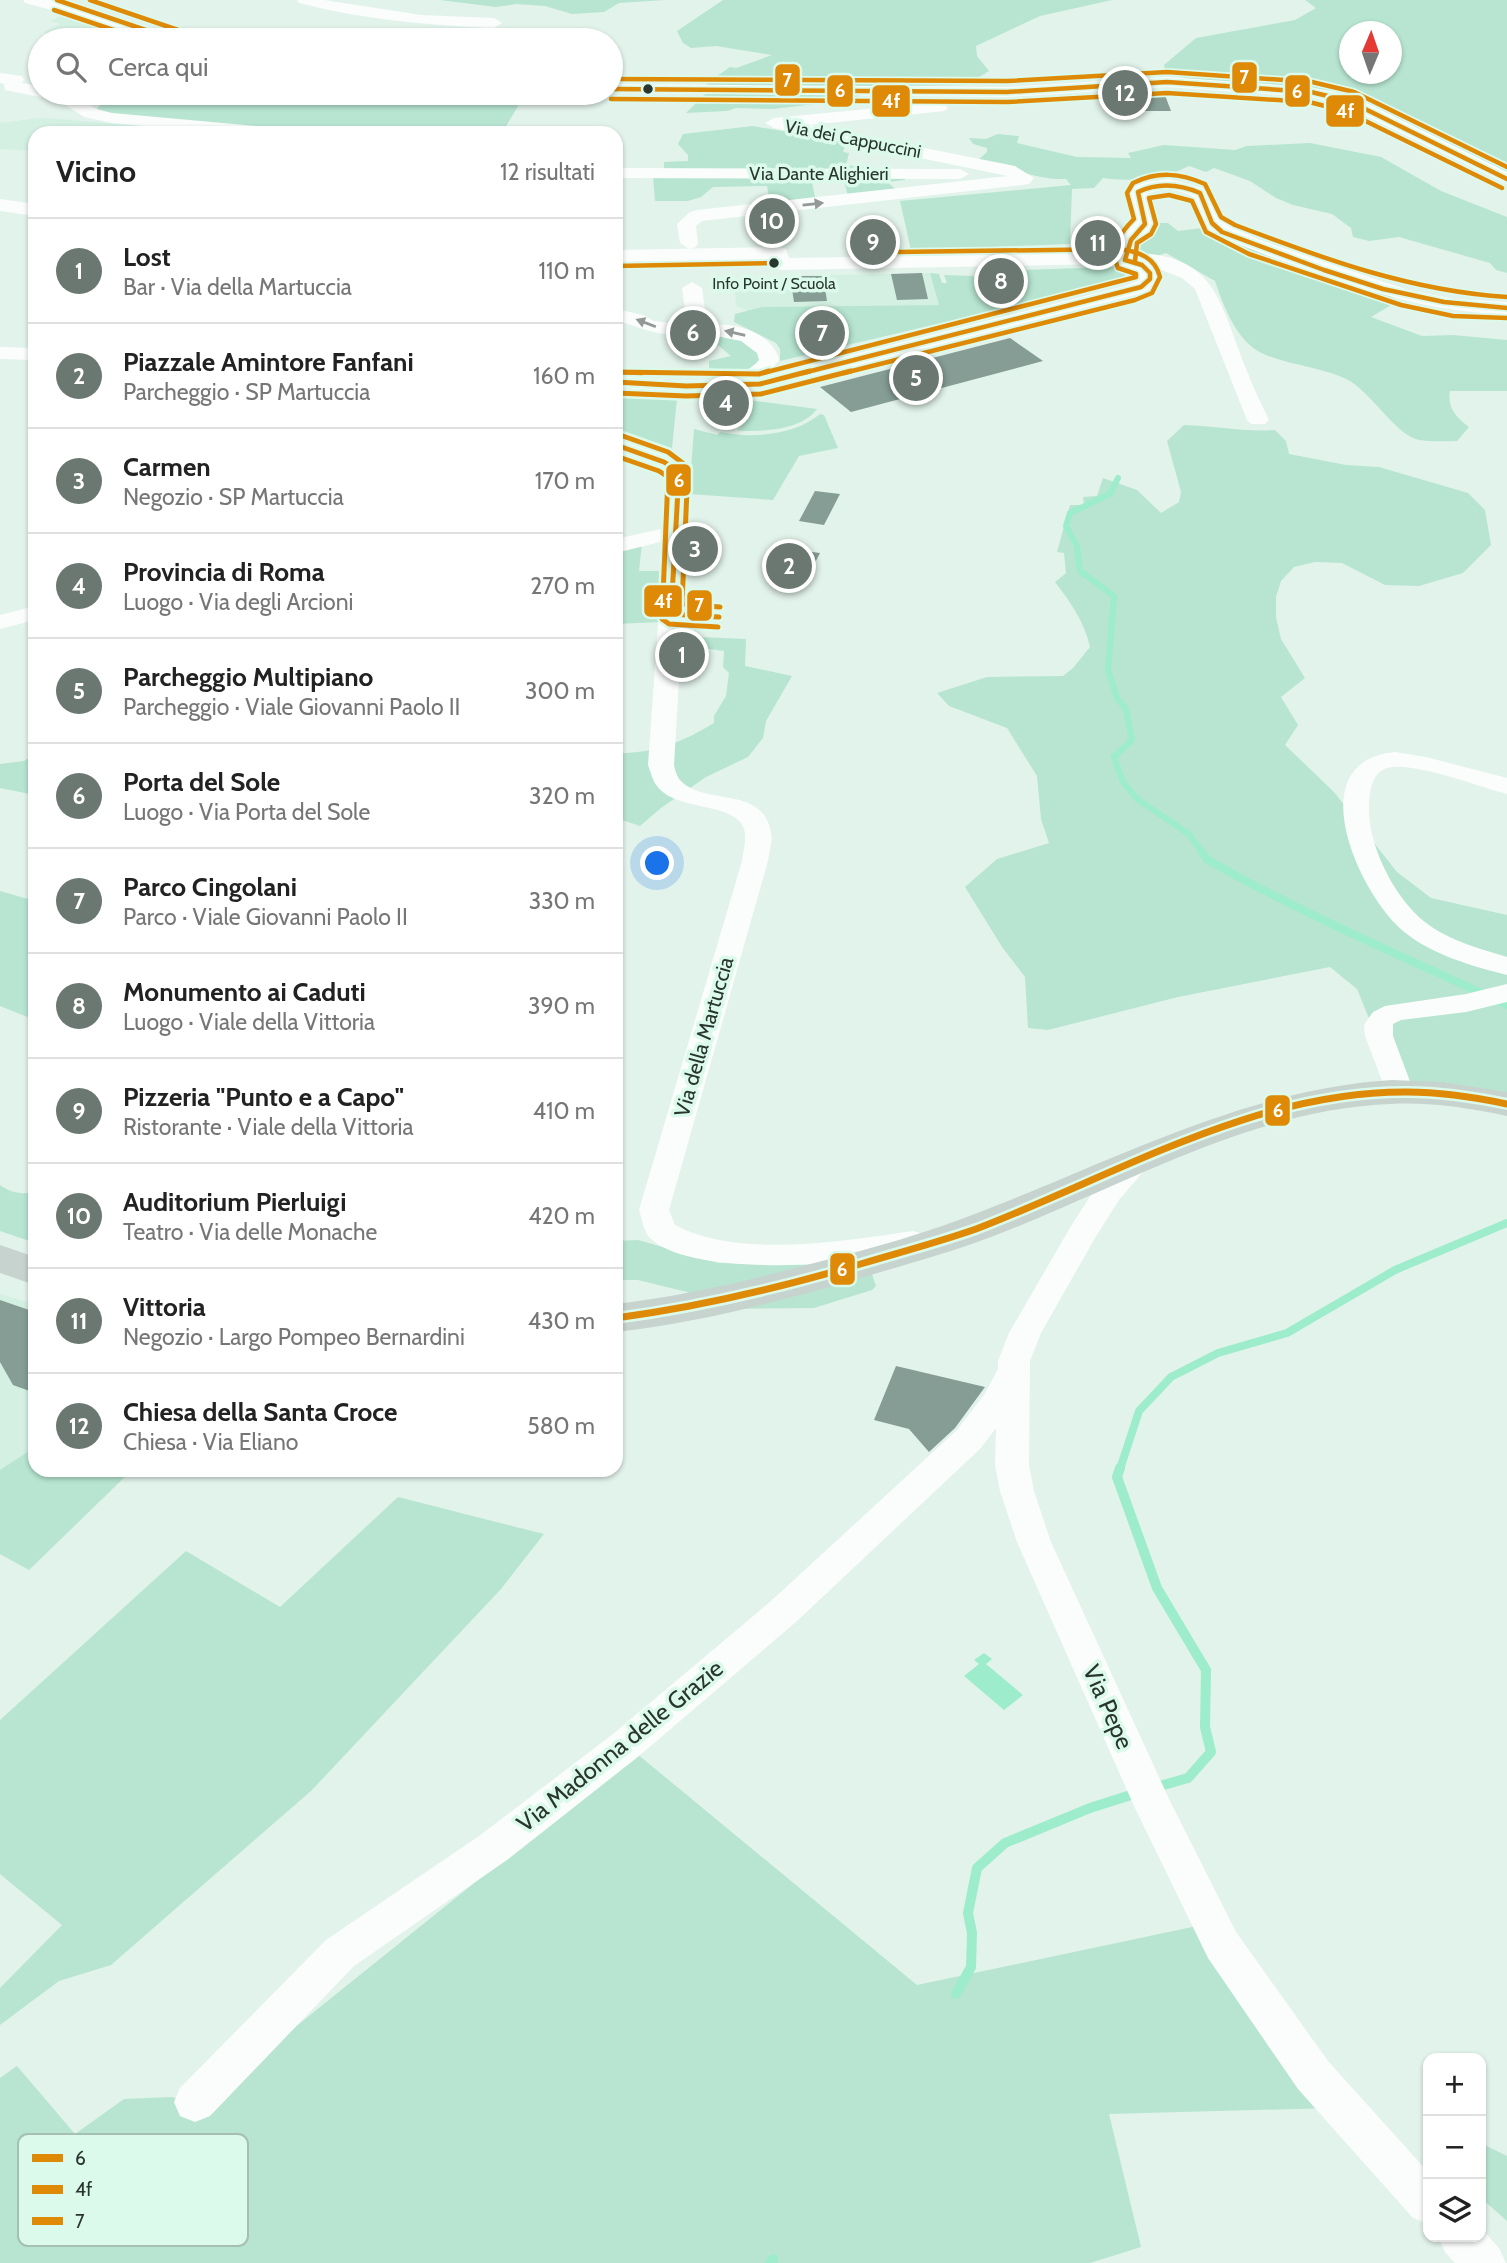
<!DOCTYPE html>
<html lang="it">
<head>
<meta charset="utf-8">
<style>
	:root { --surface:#fff; --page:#f2f2f2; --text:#222; --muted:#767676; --line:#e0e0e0; --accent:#6a7871 }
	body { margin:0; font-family:Cabin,sans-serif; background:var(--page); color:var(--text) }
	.controls { position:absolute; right:21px; bottom:21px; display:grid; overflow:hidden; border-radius:14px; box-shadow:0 2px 5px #0004 }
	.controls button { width:63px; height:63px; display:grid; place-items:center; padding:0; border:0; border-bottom:2px solid var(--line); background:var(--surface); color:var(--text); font:35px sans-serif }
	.compass { position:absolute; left:1339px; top:21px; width:63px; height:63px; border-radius:50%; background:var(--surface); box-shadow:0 2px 5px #0004; rotate:2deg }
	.you { position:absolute; left:658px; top:864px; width:24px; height:24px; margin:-18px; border:5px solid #fff; border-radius:50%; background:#1a73e8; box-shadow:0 0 0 10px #1a73e833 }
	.badge { display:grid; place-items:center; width:46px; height:46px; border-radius:50%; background:var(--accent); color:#fff; font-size:23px; font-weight:700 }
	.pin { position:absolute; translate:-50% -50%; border:4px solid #fff; box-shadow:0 2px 7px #0006 }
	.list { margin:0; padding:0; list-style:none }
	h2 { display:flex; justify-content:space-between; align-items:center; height:91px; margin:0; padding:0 28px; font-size:30px }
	h2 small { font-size:23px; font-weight:400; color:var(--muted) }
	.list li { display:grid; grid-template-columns:46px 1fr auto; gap:21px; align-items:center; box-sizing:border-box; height:105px; padding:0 28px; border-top:2px solid var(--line) }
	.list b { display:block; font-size:26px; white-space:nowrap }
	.list p { margin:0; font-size:23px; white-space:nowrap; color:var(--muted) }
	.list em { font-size:23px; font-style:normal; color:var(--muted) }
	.icon { flex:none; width:38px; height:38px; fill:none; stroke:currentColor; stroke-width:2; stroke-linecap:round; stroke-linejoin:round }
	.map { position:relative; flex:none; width:1507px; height:2263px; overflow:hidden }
	.search { position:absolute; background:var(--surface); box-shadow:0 2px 5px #0004; left:28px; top:28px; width:595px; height:77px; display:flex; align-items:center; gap:18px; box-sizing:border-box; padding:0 24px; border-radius:38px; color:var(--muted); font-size:26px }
	.panel { position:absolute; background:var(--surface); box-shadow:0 2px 5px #0004; left:28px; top:126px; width:595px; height:1351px; border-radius:21px }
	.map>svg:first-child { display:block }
</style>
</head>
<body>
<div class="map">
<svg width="1507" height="2263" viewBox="0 0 1507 2263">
	<rect width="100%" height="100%" fill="#e2f3eb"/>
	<g fill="#d4f0e3">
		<path d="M67 13 149 34 137 40H65L59 39 62 37 43 32 61 24 51 21Z"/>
		<path d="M39 118 59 119 167 128 162 133H35V151L0 149V123Z"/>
		<path d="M930 273 940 305 762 307 748 311 736 306 735 291 791 290 790 276Z"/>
		<path d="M0 1294 35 1304V1447L0 1470Z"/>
	</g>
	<g fill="#b7e5d1" fill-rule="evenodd">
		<path d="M440 0H665L619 3 604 12 572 14 545 6 516 4 496 7Z"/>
		<path d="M723 0H1112L1040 16 976 46 977 56 989 71 966 85 892 86 841 101 773 109 736 108 727 111 686 113 706 93 707 83 730 67 736 68 772 55 716 46 691 48 683 43 677 31Z"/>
		<path d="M1305 0H1507V173L1338 91 1190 79 1166 74 1164 65 1196 38 1295 20 1316 8ZM1350 32H1392V74H1350Z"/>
		<path d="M244 29 300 37 409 33 427 35 412 40H261L238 35Z"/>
		<path d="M98 93H497L493 98 521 101 505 128 516 133H309L120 116 97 109 100 105Z"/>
		<path d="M753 126 846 142 843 152 849 153 846 165 905 173V180L887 182 901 193 848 196 844 181 812 182 815 197 805 200 770 202 767 186 713 187 701 197 688 201H655L653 176 664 170V162L688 161V155L678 144 683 134Z"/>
		<path d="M998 134 1019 136 1017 143 1077 157 1131 158 1128 153 1164 145 1235 150 1247 146 1310 143 1381 157 1441 191 1507 217V273L1496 270 1490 263 1399 237 1369 241 1353 237 1351 228 1332 214 1293 205 1276 198 1250 181 1214 168 1206 172 1189 166C1164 179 1130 182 1103 178L1094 188 1072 189 1070 244 911 250 900 201 1071 185 1066 179C1035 180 1008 166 978 160L987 152V148L973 144 969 138 986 139Z"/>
		<path d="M1158 223H1168L1178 231 1202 228 1268 256 1388 295 1398 301 1371 317 1422 336 1453 335 1507 340V391H1450C1447 408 1456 417 1469 427L1457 441C1445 441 1431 442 1419 440 1394 434 1371 391 1346 379 1320 366 1269 363 1251 346 1233 331 1222 302 1215 281L1166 253 1154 257 1136 248 1132 242Z"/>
		<path d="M1113 267 1126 272 1123 280 780 361V349L776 343 734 322 735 314 762 307 939 305 930 273 939 274 942 283H947L944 275 973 276 982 288C996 294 1012 294 1025 286V279L1019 274 1021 270Z"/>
		<path d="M722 335 755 344 761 361 749 371 725 378 723 371H709V361L731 356 712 340 704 343 709 337Z"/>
		<path d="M616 386 678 389 671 458 616 439Z"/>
		<path d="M733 399H741L817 409C801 430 766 431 743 431L737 430 748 419Z"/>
		<path d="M820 414 824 415 838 448 799 456 773 500 689 494 694 429 717 435 720 432C752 439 795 435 820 414Z"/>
		<path d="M1184 425C1215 426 1245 432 1275 430L1286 441 1289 454 1346 465 1379 467 1468 493 1485 510 1491 545 1463 573 1419 586 1385 585 1342 563 1315 562 1294 567 1281 581 1276 597V617L1281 639 1305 678 1281 697 1298 725 1285 745 1334 792 1397 872 1431 898 1507 915V1104L1399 1092 1357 989 1330 967 1178 997 1048 1030 1028 1028 1025 977 1002 947 965 887 997 859 1049 843 1041 819 1037 776 1007 728 949 706 937 693 987 677 1063 676 1073 668 1090 647C1084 621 1071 603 1055 582L1066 573 1064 553 1057 552 1070 505H1084L1083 497 1097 496 1103 478 1137 490 1161 513 1179 502 1181 492 1167 441Z"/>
		<path d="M642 543 639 571H663L661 622 616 624V550Z"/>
		<path d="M684 631 700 637 746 639 745 666 792 676 766 721 763 738 748 757 706 777 661 808 640 826 616 818V753C653 754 683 742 714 723V716L726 696 729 673 723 667 724 651 682 645Z"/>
		<path d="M35 754V795L0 788V764L24 761Z"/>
		<path d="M0 891 35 901V1020L0 1006Z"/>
		<path d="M0 1185C9 1192 24 1196 35 1191V1243L0 1231Z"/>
		<path d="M638 1240 718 1263 770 1264 819 1259 872 1274 876 1286 872 1290 814 1308 722 1309 687 1292 638 1280H616V1241Z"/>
		<path d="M35 1447V1470H132L29 1570 0 1554V1470Z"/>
		<path d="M398 1497 544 1534 501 1589 311 1791 111 1965 59 1981 0 2025V1988L62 1925 0 1874V1720L186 1551 280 1607Z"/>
		<path d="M636 1753 917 1985 1197 1926 1331 2108 1109 2114 1141 2247 1090 2263H0V2078L17 2066 75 2134 124 2099 172 2097 197 2106Z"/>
		<path d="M1481 2143 1507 2156V2221L1481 2198Z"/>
	</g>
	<path fill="#9deccc" d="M984 1653 992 1659 986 1664 1023 1695 1004 1710 964 1676 979 1664 974 1660Z"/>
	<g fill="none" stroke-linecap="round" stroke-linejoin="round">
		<path stroke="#9deccc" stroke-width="6" d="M1118 478 1110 494 1070 513 1066 526 1077 546 1080 571 1114 596 1108 670 1117 698 1126 709 1132 740 1114 757 1123 782 1137 799 1189 834 1202 852"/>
		<g stroke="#9deccc" stroke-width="8">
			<path d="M1201 851 1208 860C1304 915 1407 958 1507 1005"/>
			<path d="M1120 1469 1139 1411 1171 1377 1218 1353 1287 1333 1395 1270 1507 1223"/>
		</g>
		<g stroke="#9deccc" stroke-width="10">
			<path d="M1120 1468 1117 1477 1157 1588 1206 1670 1205 1727 1211 1752 1188 1778 1153 1788"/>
			<path d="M956 1994 971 1967 972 1933 968 1913 977 1868 1005 1843 1090 1808 1137 1793"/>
			<path d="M770 2263 773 2259"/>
		</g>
	</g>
	<g fill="#859d94">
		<path d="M1163 90 1171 111H1116L1108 93Z"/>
		<path d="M922 273 928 299 897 300 891 274Z"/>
		<path d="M790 276H823L827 301 794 302Z"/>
		<path d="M1010 338 1043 361 851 412 820 387Z"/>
		<path d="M815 491 840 494 824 525 799 521Z"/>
		<path d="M797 550 820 553 809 574 786 571Z"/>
		<path d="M0 1300 35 1312V1393L13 1385 0 1362Z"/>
		<path d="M896 1366 985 1387 955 1428 929 1452 909 1429 874 1420Z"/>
	</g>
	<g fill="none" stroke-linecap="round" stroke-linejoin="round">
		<path stroke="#bdcdc5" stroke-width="18" stroke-dasharray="18 9" stroke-linecap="butt" d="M676 329 713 330"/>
		<g fill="#fbfdfc" fill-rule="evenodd">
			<path d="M23 0H49L165 31 167 34 159 39 25 3Z"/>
			<path d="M297 0H324L421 15 494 18 502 23 494 28C428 25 364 20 299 3Z"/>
			<path d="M0 73 22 76 24 80 22 83 40 86V93H72L96 109 112 113 278 128 287 133H220L112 123 84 117 60 101 5 90 4 84 0 83Z"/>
			<path d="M1167 77 1311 87 1355 97 1507 172V184L1343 105 1311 97 1167 87 1007 97 606 93H611V84L1007 87Z"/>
			<path d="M939 102 948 107 945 111 809 125 1015 166 1034 178 1029 184 1023 185 702 221 696 226 698 243 696 247 689 249 680 243 677 224 690 212 697 210 1008 176 774 128 765 123 774 118Z"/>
			<path d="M616 168 960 169 969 174 960 179 616 178Z"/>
			<path d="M1169 179 1206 189 1221 221 1260 240 1408 290 1454 299 1507 302V314C1433 313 1366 291 1297 266 1270 256 1243 247 1216 235L1204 224 1192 196C1178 189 1162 187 1147 194L1155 221 1150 231 1136 239 1135 253C1204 255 1217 288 1237 345 1246 371 1257 396 1269 420L1265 424H1251L1247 420 1195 289 1182 278 1154 267 1160 276C1154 287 1150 290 1139 294L760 390 686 392 616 388V376C654 378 733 392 759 360L757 353 741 341 706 334 703 330 706 326C731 320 774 333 779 360L768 374 760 378 1125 286 1137 281 1140 276 1126 266 1107 264 781 270 774 268 771 259 616 262V250L779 247 786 249 789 258 1116 253 1118 237 1137 221 1129 200 1132 188 1146 182Z"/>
			<path d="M0 199 35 204V216L0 211Z"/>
			<path d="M692 282 702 288 705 311 695 317 685 311 682 288Z"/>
			<path d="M616 309 643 315 654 321 683 325 686 329 683 333C659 339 638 325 616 321Z"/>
			<path d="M0 347 35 348V360L0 359Z"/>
			<path d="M616 439C638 444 680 453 691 475L674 765C675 770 677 777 680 780 704 807 763 784 771 833 773 841 769 853 768 861L669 1210 675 1225C738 1259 844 1241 913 1231L924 1234 929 1242 924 1250C870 1265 694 1279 651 1239 644 1233 642 1219 639 1210L742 861C743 853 746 842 745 833 740 800 676 813 657 786 652 780 651 772 648 765L664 541 616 553V539L665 528 669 475 656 467 616 452Z"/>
			<path d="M35 606V620L0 629V615Z"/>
			<path d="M1395 752 1426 757 1507 778V794C1479 787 1413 761 1387 768 1376 771 1372 782 1370 793 1363 835 1389 889 1420 918 1444 939 1477 948 1507 957V975C1472 966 1432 955 1403 931 1359 894 1298 761 1395 752Z"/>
			<path d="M1507 984V1002L1466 1012 1401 1020 1393 1024V1036L1414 1092 1409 1099 1399 1102 1389 1099 1365 1036 1364 1025 1368 1019 1373 1012 1385 1006 1466 994Z"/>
			<path d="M1133 1156 1144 1159 1148 1166 1119 1200 1095 1238 1041 1333 1030 1361 1029 1465 1034 1491 1051 1542 1170 1801 1236 1932 1328 2061 1428 2172V2224L1413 2218 1298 2089 1208 1958 1134 1806 1017 1542 1000 1491 995 1465 996 1428 981 1448 797 1621 639 1756 507 1860 354 1966 210 2116 195 2122 180 2116 174 2102 180 2088 326 1940 479 1836 613 1734 771 1601 957 1430 984 1395 998 1369V1361L1009 1333 1071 1226 1097 1186 1122 1159Z"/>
			<path d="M1481 2228 1499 2248 1506 2263H1455L1445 2252 1438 2237H1481Z"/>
		</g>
		<g fill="#c7d3ce" fill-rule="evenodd">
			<path d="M1392 1080 1441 1082 1507 1092V1116C1469 1108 1430 1102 1391 1104 1250 1109 1120 1188 991 1237 946 1254 900 1266 854 1280 776 1302 697 1323 616 1332V1304C685 1296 751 1280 818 1262 873 1248 927 1233 980 1212 1114 1161 1246 1089 1392 1080Z"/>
			<path d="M0 1245 35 1257V1285L0 1273Z"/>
		</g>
		<defs>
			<g id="bus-1-far2">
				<path d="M57 0 175 40"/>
				<path d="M611 89 1007 92 1167 82 1311 92 1349 101 1507 179"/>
				<path d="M803 373 1141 287 1150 279V273L1142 265 1125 260 1131 240 1145 224 1138 192C1159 182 1179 184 1200 193L1212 223 1222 232 1324 270 1383 289 1444 302 1507 308"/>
			</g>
			<g id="bus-1-far1">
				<path d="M616 382 686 386 760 384 810 371"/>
				<path d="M616 445 664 462 679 472 671 614 719 617"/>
			</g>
			<path id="bus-1" d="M616 1318C700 1307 783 1287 864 1263 901 1252 939 1242 976 1229 1115 1176 1253 1091 1407 1092 1441 1092 1474 1097 1507 1104"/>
			<g id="bus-2-far1">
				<path d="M54 10 143 40"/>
				<path d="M611 99 1007 102 1167 93 1309 102 1345 111 1502 188"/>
				<path d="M1135 261 1137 243 1151 234 1156 224 1149 198 1169 195 1192 201 1206 232 1249 254 1401 305 1453 316 1507 318"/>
				<path d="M616 266 779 263"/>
				<path d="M844 373 1135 300 1152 293 1160 277C1155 257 1139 252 1120 249L897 252"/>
			</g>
			<g id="bus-2">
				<path d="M616 393 686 396 761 394 851 371"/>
				<path d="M616 456 659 471 668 477 662 619 669 624 718 627"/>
			</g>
			<g id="bus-3-far1">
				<path d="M90 0 178 30"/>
				<path d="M611 79 1007 81 1167 72 1312 82 1354 92 1507 167"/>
				<path d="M617 372 642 373"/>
				<path d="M763 373 1136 277V274L1118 268C1109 249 1120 233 1134 219L1127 193 1133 183C1158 171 1180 173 1205 184L1221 217 1235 225C1324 259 1411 291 1507 297"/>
			</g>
			<g id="bus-3">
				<path d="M617 372 759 374 769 371"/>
				<path d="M620 435 668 452 688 467 682 604 720 607"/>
			</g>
		</defs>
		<use href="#bus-1-far2" stroke="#dbfaeb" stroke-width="8"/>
		<use href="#bus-1-far1" stroke="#dbfaeb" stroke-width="10"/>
		<use href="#bus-1" stroke="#dbfaeb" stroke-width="12"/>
		<use href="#bus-2-far1" stroke="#dbfaeb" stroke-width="8"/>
		<use href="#bus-2" stroke="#dbfaeb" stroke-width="10"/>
		<use href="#bus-3-far1" stroke="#dbfaeb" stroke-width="8"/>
		<use href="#bus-3" stroke="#dbfaeb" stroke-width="10"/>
		<use href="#bus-1-far2" stroke="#df8a07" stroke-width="4.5"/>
		<use href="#bus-1-far1" stroke="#df8a07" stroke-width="5"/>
		<use href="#bus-1" stroke="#df8a07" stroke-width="7"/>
		<use href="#bus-2-far1" stroke="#df8a07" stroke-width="4.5"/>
		<use href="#bus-2" stroke="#df8a07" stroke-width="5"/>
		<use href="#bus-3-far1" stroke="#df8a07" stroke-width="4.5"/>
		<use href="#bus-3" stroke="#df8a07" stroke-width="5"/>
	</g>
	<defs><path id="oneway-solid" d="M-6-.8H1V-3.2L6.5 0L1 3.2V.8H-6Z" transform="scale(1.75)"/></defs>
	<g fill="#929996">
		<use href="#oneway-solid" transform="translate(813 204) rotate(-6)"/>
		<use href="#oneway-solid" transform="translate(646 323) rotate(-159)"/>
		<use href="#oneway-solid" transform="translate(735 333) rotate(-167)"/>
	</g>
	<g fill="#29352f" stroke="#dbfaeb" stroke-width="2.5">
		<circle cx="648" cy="89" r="6"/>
		<circle cx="774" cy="263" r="6"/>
	</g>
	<g text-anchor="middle" stroke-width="7" stroke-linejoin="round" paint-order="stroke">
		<g font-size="16" fill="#29352f" stroke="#dbfaeb">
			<text x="774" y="289">Info Point / Scuola</text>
		</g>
		<g font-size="18" fill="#29352f" stroke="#dbfaeb">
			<text transform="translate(853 139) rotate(11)" y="6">Via dei Cappuccini</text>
			<text x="819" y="180">Via Dante Alighieri</text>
		</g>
		<g font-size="21" fill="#29352f" stroke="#dbfaeb">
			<text transform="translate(704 1037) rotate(-74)" y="7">Via della Martuccia</text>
		</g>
		<g font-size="24" fill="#29352f" stroke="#dbfaeb">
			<text transform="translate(1108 1707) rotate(66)" y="8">Via Pepe</text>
			<text transform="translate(620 1746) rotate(-39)" y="8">Via Madonna delle Grazie</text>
		</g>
	</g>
	<rect x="18" y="2134" width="230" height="112" rx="10" fill="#dbfaeb" stroke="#a6bfb3" stroke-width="2"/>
	<rect x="32" y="2154" width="31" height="8" fill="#df8a07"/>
	<rect x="32" y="2185" width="31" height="9" fill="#df8a07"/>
	<rect x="32" y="2217" width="31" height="8" fill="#df8a07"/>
	<g font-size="19" fill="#29352f">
		<text x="75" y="2165">6</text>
		<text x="75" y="2196">4f</text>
		<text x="75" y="2228">7</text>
	</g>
	<g stroke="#dbfaeb" stroke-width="2.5">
		<rect x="1231" y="61" width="27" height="33" rx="7" fill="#df8a07"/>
		<rect x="774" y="63" width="27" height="34" rx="7" fill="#df8a07"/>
		<rect x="826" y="74" width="28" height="34" rx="7" fill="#df8a07"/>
		<rect x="1284" y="74" width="27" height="34" rx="7" fill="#df8a07"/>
		<rect x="871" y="84" width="40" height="34" rx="7" fill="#df8a07"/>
		<rect x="1325" y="94" width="40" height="34" rx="7" fill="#df8a07"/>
		<rect x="665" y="463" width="27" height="34" rx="7" fill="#df8a07"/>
		<rect x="643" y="584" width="40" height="34" rx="7" fill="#df8a07"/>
		<rect x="686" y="589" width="27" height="33" rx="7" fill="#df8a07"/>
		<rect x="1264" y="1094" width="27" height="33" rx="7" fill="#df8a07"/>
		<rect x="829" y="1252" width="27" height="34" rx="7" fill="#df8a07"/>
	</g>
	<g font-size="19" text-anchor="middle" font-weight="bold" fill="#fff">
		<text x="1244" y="84">7</text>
		<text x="787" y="87">7</text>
		<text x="840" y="97">6</text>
		<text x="1297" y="98">6</text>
		<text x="891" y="108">4f</text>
		<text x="1345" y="118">4f</text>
		<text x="679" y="487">6</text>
		<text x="663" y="608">4f</text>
		<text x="699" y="612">7</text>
		<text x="1278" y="1117">6</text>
		<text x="842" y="1276">6</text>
	</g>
</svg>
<div class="controls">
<button>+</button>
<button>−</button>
<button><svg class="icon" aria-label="layers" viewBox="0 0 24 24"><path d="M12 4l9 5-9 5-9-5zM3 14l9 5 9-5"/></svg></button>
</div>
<svg class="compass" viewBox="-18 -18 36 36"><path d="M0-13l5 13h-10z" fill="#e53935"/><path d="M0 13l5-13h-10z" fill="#767676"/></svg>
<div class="you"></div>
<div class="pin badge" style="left:682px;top:655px">1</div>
<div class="pin badge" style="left:789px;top:566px">2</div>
<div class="pin badge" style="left:695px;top:549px">3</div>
<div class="pin badge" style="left:726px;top:403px">4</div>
<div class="pin badge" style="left:916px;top:378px">5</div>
<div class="pin badge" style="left:693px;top:333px">6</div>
<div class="pin badge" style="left:822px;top:333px">7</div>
<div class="pin badge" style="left:1001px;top:281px">8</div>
<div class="pin badge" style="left:873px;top:242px">9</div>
<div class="pin badge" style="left:772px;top:221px">10</div>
<div class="pin badge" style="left:1098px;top:243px">11</div>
<div class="pin badge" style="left:1125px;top:93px">12</div>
<div class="search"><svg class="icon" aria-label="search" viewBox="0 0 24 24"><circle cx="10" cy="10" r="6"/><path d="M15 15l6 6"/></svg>Cerca qui</div>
<section class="panel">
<h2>Vicino<small>12 risultati</small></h2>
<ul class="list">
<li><span class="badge">1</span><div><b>Lost</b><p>Bar · Via della Martuccia</p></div><em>110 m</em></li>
<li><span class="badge">2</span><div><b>Piazzale Amintore Fanfani</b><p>Parcheggio · SP Martuccia</p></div><em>160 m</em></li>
<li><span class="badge">3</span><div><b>Carmen</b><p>Negozio · SP Martuccia</p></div><em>170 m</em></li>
<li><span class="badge">4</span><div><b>Provincia di Roma</b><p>Luogo · Via degli Arcioni</p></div><em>270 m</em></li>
<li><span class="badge">5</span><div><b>Parcheggio Multipiano</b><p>Parcheggio · Viale Giovanni Paolo II</p></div><em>300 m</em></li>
<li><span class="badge">6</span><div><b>Porta del Sole</b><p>Luogo · Via Porta del Sole</p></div><em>320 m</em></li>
<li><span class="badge">7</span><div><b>Parco Cingolani</b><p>Parco · Viale Giovanni Paolo II</p></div><em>330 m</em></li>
<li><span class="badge">8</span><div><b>Monumento ai Caduti</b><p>Luogo · Viale della Vittoria</p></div><em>390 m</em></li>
<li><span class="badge">9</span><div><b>Pizzeria &quot;Punto e a Capo&quot;</b><p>Ristorante · Viale della Vittoria</p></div><em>410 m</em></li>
<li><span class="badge">10</span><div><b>Auditorium Pierluigi</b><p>Teatro · Via delle Monache</p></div><em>420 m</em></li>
<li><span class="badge">11</span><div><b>Vittoria</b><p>Negozio · Largo Pompeo Bernardini</p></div><em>430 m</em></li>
<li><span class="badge">12</span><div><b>Chiesa della Santa Croce</b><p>Chiesa · Via Eliano</p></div><em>580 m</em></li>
</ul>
</section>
</div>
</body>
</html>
